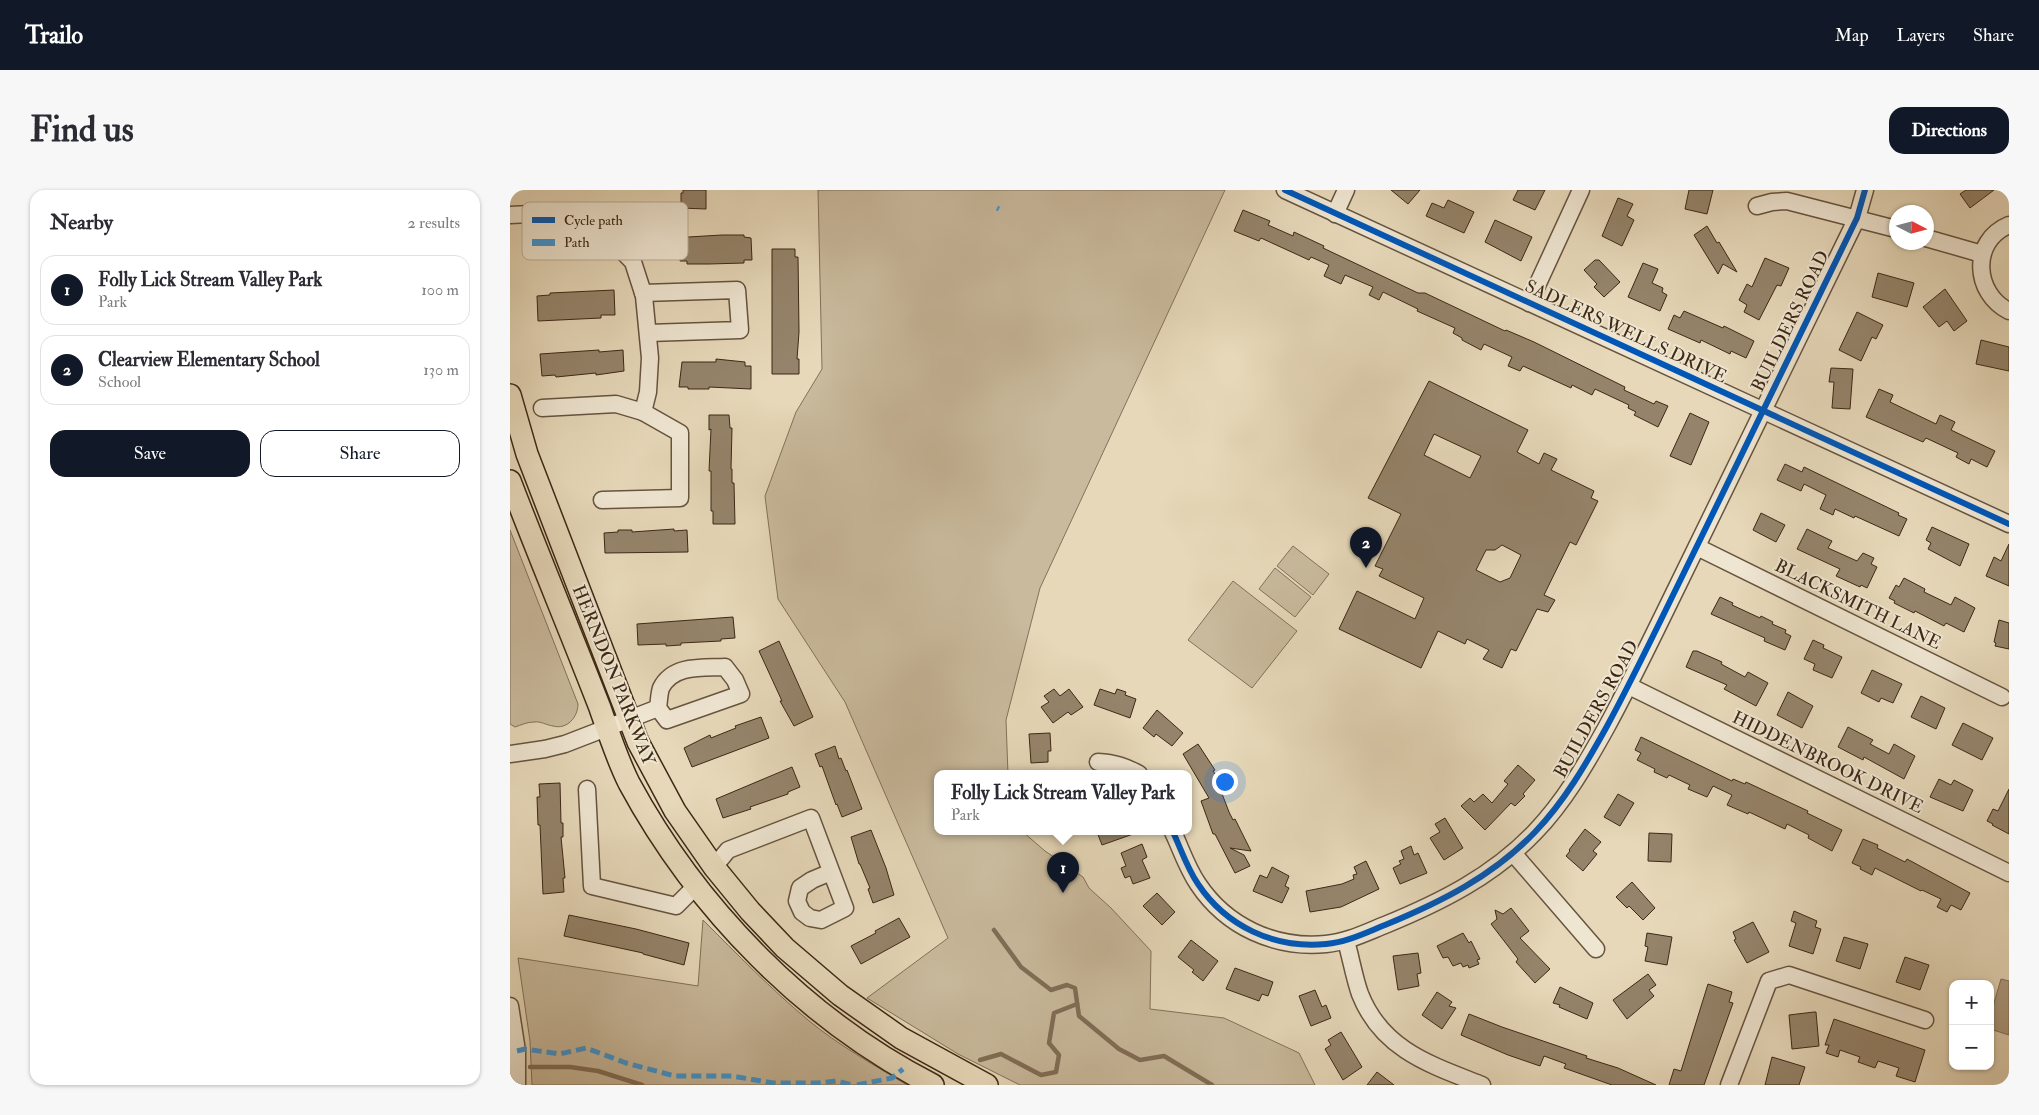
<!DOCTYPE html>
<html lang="en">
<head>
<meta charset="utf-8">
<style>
	:root { --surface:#fff; --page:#f7f7f7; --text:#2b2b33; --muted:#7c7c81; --line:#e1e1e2; --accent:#111827 }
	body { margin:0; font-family:"IM FELL Double Pica",serif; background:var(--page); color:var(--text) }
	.controls { position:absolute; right:15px; bottom:15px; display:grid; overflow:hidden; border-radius:10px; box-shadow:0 1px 4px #0004 }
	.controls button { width:45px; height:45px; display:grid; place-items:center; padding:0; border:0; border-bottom:1px solid var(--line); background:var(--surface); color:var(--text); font:25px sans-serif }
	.compass { position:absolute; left:1379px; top:15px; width:45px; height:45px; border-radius:50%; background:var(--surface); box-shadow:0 1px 4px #0004; rotate:96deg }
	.you { position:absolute; left:714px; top:591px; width:18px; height:18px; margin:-12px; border:4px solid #fff; border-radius:50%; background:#1a73e8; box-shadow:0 0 0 8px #1a73e833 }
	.badge { display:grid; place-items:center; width:32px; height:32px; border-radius:50%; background:var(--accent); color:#fff; font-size:16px; font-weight:700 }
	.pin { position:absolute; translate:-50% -41px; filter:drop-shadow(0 1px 2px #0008) }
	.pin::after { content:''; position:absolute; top:26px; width:18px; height:15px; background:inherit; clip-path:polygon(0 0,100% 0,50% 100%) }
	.popup { position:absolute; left:424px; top:580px; width:258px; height:65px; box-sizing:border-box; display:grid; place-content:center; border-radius:10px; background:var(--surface); filter:drop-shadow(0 1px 4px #0005); font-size:16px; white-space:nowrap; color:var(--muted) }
	.popup b { font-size:19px; color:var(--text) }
	.popup::after { content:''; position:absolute; left:50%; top:100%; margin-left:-10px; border:10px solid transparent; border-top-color:var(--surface) }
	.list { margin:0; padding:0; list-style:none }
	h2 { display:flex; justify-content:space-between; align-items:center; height:65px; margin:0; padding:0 20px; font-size:21px }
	h2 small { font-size:16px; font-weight:400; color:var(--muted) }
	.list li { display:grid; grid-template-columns:32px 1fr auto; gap:15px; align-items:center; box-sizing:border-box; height:70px; margin:0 10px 10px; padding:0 10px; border:1px solid var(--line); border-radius:15px }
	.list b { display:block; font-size:19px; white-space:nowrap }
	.list p { margin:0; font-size:16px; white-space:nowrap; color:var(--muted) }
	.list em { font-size:16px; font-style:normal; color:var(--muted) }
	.actions { display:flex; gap:10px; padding:15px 20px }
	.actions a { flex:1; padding:11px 0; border:1px solid var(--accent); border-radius:15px; text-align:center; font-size:18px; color:var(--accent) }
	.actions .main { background:var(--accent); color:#fff }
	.map { position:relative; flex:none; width:1499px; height:895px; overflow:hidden; border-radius:15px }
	header { display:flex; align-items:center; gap:30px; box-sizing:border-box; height:70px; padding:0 25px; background:var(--accent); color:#fff }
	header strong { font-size:24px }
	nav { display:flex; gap:28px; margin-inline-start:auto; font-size:18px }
	.intro { display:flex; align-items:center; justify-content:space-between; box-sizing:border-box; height:120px; padding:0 30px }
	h1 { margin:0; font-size:35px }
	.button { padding:12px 22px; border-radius:15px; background:var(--accent); color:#fff; font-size:18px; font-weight:700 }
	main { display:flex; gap:30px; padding:0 30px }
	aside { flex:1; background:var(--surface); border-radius:15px; box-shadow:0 1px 4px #0004 }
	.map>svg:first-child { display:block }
</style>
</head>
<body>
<header>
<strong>Trailo</strong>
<nav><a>Map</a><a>Layers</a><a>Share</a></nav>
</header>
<div class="intro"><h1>Find us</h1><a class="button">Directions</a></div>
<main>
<aside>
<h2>Nearby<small>2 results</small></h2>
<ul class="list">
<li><span class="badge">1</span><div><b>Folly Lick Stream Valley Park</b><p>Park</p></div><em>100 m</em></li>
<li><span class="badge">2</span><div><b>Clearview Elementary School</b><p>School</p></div><em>130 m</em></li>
</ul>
<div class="actions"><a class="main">Save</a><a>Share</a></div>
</aside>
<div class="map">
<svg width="1499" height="895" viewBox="0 0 1499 895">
	<rect width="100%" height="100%" fill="#e6d8b9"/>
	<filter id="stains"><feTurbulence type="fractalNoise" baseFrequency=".004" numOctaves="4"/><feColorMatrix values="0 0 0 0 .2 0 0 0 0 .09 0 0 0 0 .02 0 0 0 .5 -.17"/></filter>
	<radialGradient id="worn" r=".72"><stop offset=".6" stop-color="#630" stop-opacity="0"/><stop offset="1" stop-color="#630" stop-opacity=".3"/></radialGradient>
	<g fill="#c9ba9d" stroke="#83715a">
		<path d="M308 0H715L530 398 496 530 498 584H428V642H513L535 661 573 687 579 698 601 718 641 761 640 819 714 828 789 863 805 895H510L448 864 357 808 438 748 335 512 268 409 255 306 286 222 312 179Z"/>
		<path d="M0 340 68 514C68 527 57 540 43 536 36 535 31 531 24 532 17 532 11 535 5 537L0 534Z"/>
		<path d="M783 356 819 384 803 405 767 376Z"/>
		<path d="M765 378 801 407 785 427 749 399Z"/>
		<path d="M723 391 787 441 742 498 678 450Z"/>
		<path d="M193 730C227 764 261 799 298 830 328 855 364 875 397 895H22L20 851 8 768 188 796Z"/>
	</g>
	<path fill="#ad9c82" stroke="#806e57" d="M1491 789 1499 791V845L1480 839V827Z"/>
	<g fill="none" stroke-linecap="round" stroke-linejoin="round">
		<g stroke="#806e57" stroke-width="4.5">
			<path d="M484 740 511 777 541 800 557 795 565 798 569 826 609 859 630 870 654 866 702 895"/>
			<path d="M470 870 491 864 531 885 546 882 549 865 539 853 544 823 567 814"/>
			<path d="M20 877H60L88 881 132 895"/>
		</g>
	</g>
	<g fill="#95846b" stroke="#3d2816" fill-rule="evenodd">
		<path d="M173 0H196V19L171 18V3H173Z"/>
		<path d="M881 0H910L898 14Z"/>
		<path d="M1008 0H1035L1025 20 1003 10Z"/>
		<path d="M1179 0H1203L1197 24 1175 19Z"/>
		<path d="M1456 0H1484L1460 18 1450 4Z"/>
		<path d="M1108 8 1123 14 1117 26 1124 30 1112 56 1092 46Z"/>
		<path d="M938 10 964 22 954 43 916 26 922 13 934 18Z"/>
		<path d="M733 20 760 31 758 35 783 46 784 42 814 56 813 58 908 103H915L995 141 996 140 1024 152 1115 197 1114 200 1144 214 1146 211 1158 216 1148 237 1124 225 1126 222 1118 218 1119 215 1085 199 1082 205 1062 195 1061 198 1013 176 1010 181 998 176 1002 167 974 154 971 160 952 150V148L943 143 945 138 907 121 908 119 873 102 869 110 859 105 863 97 835 85 831 94 814 86 819 75 801 67 799 70 751 48 749 51 724 41Z"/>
		<path d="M985 30 1022 47 1011 71 975 52Z"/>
		<path d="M1197 36 1207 53 1209 52 1227 82 1213 74 1208 84 1184 45Z"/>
		<path d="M212 45H234V47L241 48 242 70H234V73L199 74H177V71H170V49H177L178 47Z"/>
		<path d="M262 59H285V67H288L289 142 287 169H289V184H262Z"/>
		<path d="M1255 68 1279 78 1271 96 1267 95 1249 130 1234 122 1237 115 1229 110 1237 94 1242 97Z"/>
		<path d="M1085 70H1089L1110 92 1094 107 1084 97 1087 94 1074 80Z"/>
		<path d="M1133 73 1148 79 1142 93 1153 98 1152 102 1157 105 1150 121 1118 107Z"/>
		<path d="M1368 83 1404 93 1397 117 1362 107Z"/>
		<path d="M1435 99 1457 131 1444 141 1437 131 1429 137 1413 117Z"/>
		<path d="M104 100 105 125H91V128L28 131 27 106 40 105V103Z"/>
		<path d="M1174 121 1213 138 1214 136 1244 151 1236 168 1221 161 1220 164 1191 150 1190 153 1158 139 1164 125 1170 128Z"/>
		<path d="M1347 122 1373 135 1366 149 1362 147 1351 171 1329 160Z"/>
		<path d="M1471 150 1499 157V181L1466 174Z"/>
		<path d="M89 160V162L113 160 114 181 86 185V183L46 187 45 185 32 186 30 164Z"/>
		<path d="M206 169 235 172V176H241V199L199 197V199H178V197H169L172 172H206Z"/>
		<path d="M1321 178 1343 179 1340 219 1322 218 1324 192H1319Z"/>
		<path d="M919 191 1018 240 1007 262 1029 274 1034 263 1047 269 1041 280 1084 301 1081 308 1088 311 1066 355 1060 352 1034 405 1045 410 1038 422 1027 419 1006 461 1001 459 992 478 973 469 979 460 957 449 955 454 928 441 911 478 829 439 847 401 905 429 914 408 869 386 873 379 865 376 891 324 858 308ZM924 244 971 266 960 288 914 265ZM992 355 1011 365 1000 388 990 392 966 380 976 360H985Z"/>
		<path d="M1369 199 1383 205 1380 212 1426 234 1430 225 1445 232 1441 240 1485 261 1477 277 1461 269 1459 274 1446 267 1448 263 1416 248 1413 252 1356 227Z"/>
		<path d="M1180 223 1199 232 1181 275 1160 266Z"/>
		<path d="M199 225H219L220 238H222L221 279H222V293H224L225 334H203V321H201V281H199L201 239 199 240Z"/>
		<path d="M1275 274 1292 282 1294 277 1389 323 1388 325 1397 329 1389 346 1345 326 1344 328 1325 319 1323 325 1310 319 1316 305 1294 294 1291 301 1267 290Z"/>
		<path d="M1251 323 1275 335 1266 352 1243 340Z"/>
		<path d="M1422 337 1459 354 1450 376 1418 359 1421 353 1416 350Z"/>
		<path d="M164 339V341L177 340 178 362 95 363 94 343 108 342V340H122V342Z"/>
		<path d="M1297 339 1322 351 1318 358 1347 371 1353 363 1364 368 1361 374 1367 377 1357 398 1351 395 1350 397 1326 386 1330 379 1287 359Z"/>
		<path d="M1499 354V396L1476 386 1484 367 1491 371Z"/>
		<path d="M1394 388 1415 399 1414 402 1441 415 1445 407 1465 418 1454 442 1436 433 1434 436 1405 421 1404 423 1384 413 1385 411 1379 408 1386 395 1389 397Z"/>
		<path d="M1210 407 1223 413 1222 415 1250 428 1251 426 1263 432 1262 434 1276 440 1275 443 1281 446 1275 460 1254 451 1255 448 1201 424Z"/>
		<path d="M223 427 225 448 211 449V451L171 453V455L156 456V454L128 455 127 434Z"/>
		<path d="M1489 430 1499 433V459L1485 456 1486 453 1484 452Z"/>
		<path d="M1303 450 1314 455 1313 458 1332 467 1322 488 1303 480 1305 474 1294 469Z"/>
		<path d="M269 451 303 527 284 536 270 511H272L249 461Z"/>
		<path d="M1183 461H1187L1212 472 1211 474 1235 487 1238 482 1258 493 1246 516 1214 499 1217 495 1176 477Z"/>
		<path d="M1362 480 1392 494 1383 513 1371 508 1369 512 1351 503Z"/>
		<path d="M544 499 550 506 559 499 573 517 561 525 558 522 543 533 531 517 539 512 534 506Z"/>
		<path d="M590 499 605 504 607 499 616 502 615 505 626 509 620 528 584 515Z"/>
		<path d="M1278 502 1303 516 1292 538 1267 525Z"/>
		<path d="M1411 506 1435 518 1426 539 1401 527Z"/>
		<path d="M647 520 673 543 662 556 646 544 644 547 633 538Z"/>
		<path d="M251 527 259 548 182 577 174 558 200 545 201 548 226 538 225 536Z"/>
		<path d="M1453 533 1483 548 1472 570 1442 555Z"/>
		<path d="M1338 537 1363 550 1360 554 1379 564 1384 554 1405 566 1394 589 1354 567 1353 570 1328 557Z"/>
		<path d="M540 543 541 561H538V572L521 573 519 544Z"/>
		<path d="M1131 547 1222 591 1223 589 1235 594 1236 592 1298 621 1297 623 1332 640 1322 661 1298 648 1299 645 1277 634 1275 639 1239 622 1238 624 1217 615 1222 605 1203 596 1197 607 1178 599 1180 595 1159 585 1157 588 1144 582 1145 579 1127 570 1131 563 1125 560Z"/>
		<path d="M688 554 705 580 703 581 707 587 706 588 719 622 723 630 725 629 741 661 720 658 734 665 740 676 725 683 705 644H703L691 611 699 608 673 564Z"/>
		<path d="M325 556 329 569 331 568 336 581 337 580 352 619 332 627 327 614 326 615 312 576 310 577 305 564Z"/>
		<path d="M1008 575 1025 590 1013 604 1015 606 1005 616 1001 613 975 640 951 616 960 608 964 612 973 604 982 613 998 594 994 591Z"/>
		<path d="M282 577 290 597 278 602V604L240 617 241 619 213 628 206 609Z"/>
		<path d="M1429 589 1441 595 1444 590 1463 600 1453 621 1420 607Z"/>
		<path d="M50 593 51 633H53V647H51L55 688H53L54 702 33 704 30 635H28L27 607H30L29 594Z"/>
		<path d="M1499 599V644L1482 635 1483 634 1477 631 1483 619 1488 621Z"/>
		<path d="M1108 604 1124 613 1110 636 1094 627Z"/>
		<path d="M935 628 953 658 934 670 920 648 930 642 925 634Z"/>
		<path d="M1075 639 1091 652 1083 661 1087 664 1073 681 1056 666 1060 661 1059 660Z"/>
		<path d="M361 640 376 678 384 705 363 713 358 699 360 698 350 674H349L341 647Z"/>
		<path d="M587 642H625L626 643 592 655Z"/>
		<path d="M1139 643 1162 644 1161 672 1138 671Z"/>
		<path d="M1353 649 1368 655 1367 658 1395 672 1397 669 1460 703 1451 720 1441 715 1437 722 1427 717 1431 709 1412 700 1411 701 1365 678 1362 685 1350 679 1351 677 1342 673Z"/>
		<path d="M632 654 637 667 632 670 640 688 623 694 620 686 615 688 611 678 616 676 611 663Z"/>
		<path d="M901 656 904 665 908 663 917 683 890 694 883 678 891 674 889 671 894 669 891 661Z"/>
		<path d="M856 671 869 699 831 717 800 722 796 701 832 694 844 689 843 685 847 684 844 677Z"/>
		<path d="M762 677 779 686 775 696 779 698 772 713 743 701 750 685 757 688Z"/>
		<path d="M1122 692 1145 718 1133 730 1119 716 1117 718 1106 707Z"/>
		<path d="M647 703 665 722 652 735 633 716Z"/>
		<path d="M1001 718 1019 741 1010 748 1040 779 1025 793 1006 772 1008 769 981 734 987 729 985 720 993 724Z"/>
		<path d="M1284 721 1307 731 1305 737 1311 739 1303 764 1279 756 1286 733 1281 731Z"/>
		<path d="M59 725 126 739 179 753 174 775 133 764V763L54 746Z"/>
		<path d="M389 728 400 747 351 774 341 756 366 743 365 741Z"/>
		<path d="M1243 732 1259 762 1237 773 1224 750 1226 749 1223 742Z"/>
		<path d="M953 743 959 753 961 751 970 769 967 770 969 774 959 778 958 775 953 777 951 773 943 776 938 767 933 768 927 756Z"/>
		<path d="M1137 743 1162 747 1157 775 1135 771 1138 757 1135 756Z"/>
		<path d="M1334 747 1358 754 1350 779 1326 771Z"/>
		<path d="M681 750 708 771 693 791 682 782 684 780 668 767Z"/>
		<path d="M908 763 911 783 907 784 909 796 888 800 883 766Z"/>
		<path d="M1395 767 1419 775 1410 800 1386 792Z"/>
		<path d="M725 778 763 792 758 806 752 804 749 811 716 799Z"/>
		<path d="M1138 784 1146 795 1139 800 1144 806 1117 829 1103 810Z"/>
		<path d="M1198 794 1222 802 1219 812 1223 813 1194 895H1159L1164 879 1171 881Z"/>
		<path d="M1050 797 1083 813 1077 829 1049 817 1050 815 1043 813Z"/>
		<path d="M805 800 812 817 816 815 821 828 801 836 789 806Z"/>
		<path d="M927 802 942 812 939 816 946 818 932 839 912 825Z"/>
		<path d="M1304 822H1306L1309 856 1282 859 1279 825Z"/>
		<path d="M959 824 992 837 1077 866 1076 868 1108 878 1146 895H1102L1054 878 1056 874 1034 866 1030 876 998 865 951 845Z"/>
		<path d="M1324 829 1415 860 1405 892 1386 886 1389 878 1368 871 1365 878 1348 872 1350 867 1330 860 1328 867 1316 863 1319 855H1315Z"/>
		<path d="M831 842 852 877 833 890 815 859 821 855 818 850Z"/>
		<path d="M1262 867 1295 877 1289 895H1255Z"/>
		<path d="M867 882 884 895H857Z"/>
	</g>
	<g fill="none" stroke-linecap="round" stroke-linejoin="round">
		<defs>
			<g id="minor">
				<path d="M775 0 1499 334"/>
				<path d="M1247 16 1262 12 1277 11 1386 39"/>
				<path d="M825 24 836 0"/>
				<path d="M0 25 41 23 63 27 78 33 95 43 123 72 134 106 140 168 138 202 133 222 106 214 32 218"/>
				<path d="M1499 35C1460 51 1464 104 1499 121"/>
				<path d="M1416 48 1472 64"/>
				<path d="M133 103 227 100 230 140 138 143"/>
				<path d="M1019 113 1071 0"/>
				<path d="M92 310 170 308V243L133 222"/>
				<path d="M1187 357 1492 507"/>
				<path d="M1119 496 1499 683"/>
				<path d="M0 564 35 559 55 554 148 518 157 530 231 504 225 490 215 477C193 478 163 474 151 498 149 504 149 512 148 518"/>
				<path d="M588 572C604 573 615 576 629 584"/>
				<path d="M77 599 82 696 166 716 187 695"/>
				<path d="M663 642C671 659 677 678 688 694 716 736 764 759 816 754 837 752 855 743 875 735 931 712 983 686 1025 642 1054 612 1076 574 1096 538 1121 492 1143 446 1166 399 1226 276 1286 152 1347 28L1355 0"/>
				<path d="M1003 663 1086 759"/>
				<path d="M204 677 218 660 301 628 335 718 311 730 300 728 292 722 287 711 290 698 302 690 321 682"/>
				<path d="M836 751C841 768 844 787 850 804 872 860 921 875 972 895"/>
				<path d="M0 816 7 861V895"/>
				<path d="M1219 895 1259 791 1279 785 1415 830"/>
			</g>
			<g id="major">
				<path d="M0 205 17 264 128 552 165 621 204 677 240 721 275 758 330 805 391 848 477 895"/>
				<path d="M0 291C29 367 61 443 90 518 99 544 107 569 119 593 187 719 296 830 423 895"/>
			</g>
		</defs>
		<use href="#minor" stroke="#67543f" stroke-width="19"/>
		<use href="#major" stroke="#3d2816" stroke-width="24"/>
		<use href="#minor" stroke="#efe6d2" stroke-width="16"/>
		<use href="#major" stroke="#e6d8b9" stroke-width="21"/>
		<g stroke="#3f96d4" stroke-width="5" stroke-dasharray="10 5" stroke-linecap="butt">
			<path d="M487 18 489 19"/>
			<path d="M7 861 15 859 50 864 76 858 116 873 165 886H222L263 893H308L326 891 343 895"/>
			<path d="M347 895 382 888 393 879"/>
		</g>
		<defs>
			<g id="cycleway">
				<path d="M775 0 1499 334"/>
				<path d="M663 642C671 659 677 678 688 694 716 736 764 759 816 754 837 752 855 743 875 735 931 712 983 686 1025 642 1054 612 1076 574 1096 538 1121 492 1143 446 1166 399 1226 276 1286 152 1347 28L1355 0"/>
			</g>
		</defs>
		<use href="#cycleway" stroke="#efe6d2" stroke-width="9"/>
		<use href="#cycleway" stroke="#0057b8" stroke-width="6"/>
	</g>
	<g text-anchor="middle" stroke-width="4" stroke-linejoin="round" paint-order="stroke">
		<g font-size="18" fill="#3d2816" stroke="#efe6d2">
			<text transform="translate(1280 131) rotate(-64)" y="6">BUILDERS ROAD</text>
			<text transform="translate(1116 141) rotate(25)" y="6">SADLERS WELLS DRIVE</text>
			<text transform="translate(1348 414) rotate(26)" y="6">BLACKSMITH LANE</text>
			<text transform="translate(104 485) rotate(68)" y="6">HERNDON PARKWAY</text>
			<text transform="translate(1086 519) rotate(-61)" y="6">BUILDERS ROAD</text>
			<text transform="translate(1318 572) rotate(26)" y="6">HIDDENBROOK DRIVE</text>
		</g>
	</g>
	<rect x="12" y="12" width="166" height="58" rx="8" fill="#efe6d2" stroke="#baad9a" stroke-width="1"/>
	<rect x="22" y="27" width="23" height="6" fill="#0057b8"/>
	<rect x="22" y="49" width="23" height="7" fill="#3f96d4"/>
	<g font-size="14" fill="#3d2816">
		<text x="54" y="35">Cycle path</text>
		<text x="54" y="57">Path</text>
	</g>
	<rect width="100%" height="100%" filter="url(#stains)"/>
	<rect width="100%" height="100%" fill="url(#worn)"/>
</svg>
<div class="controls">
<button>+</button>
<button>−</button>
</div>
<svg class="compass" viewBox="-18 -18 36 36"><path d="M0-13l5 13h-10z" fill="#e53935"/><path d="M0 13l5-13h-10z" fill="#7c7c81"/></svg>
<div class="you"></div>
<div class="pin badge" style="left:553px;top:703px">1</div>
<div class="popup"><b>Folly Lick Stream Valley Park</b>Park</div>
<div class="pin badge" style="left:856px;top:378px">2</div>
</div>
</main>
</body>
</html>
